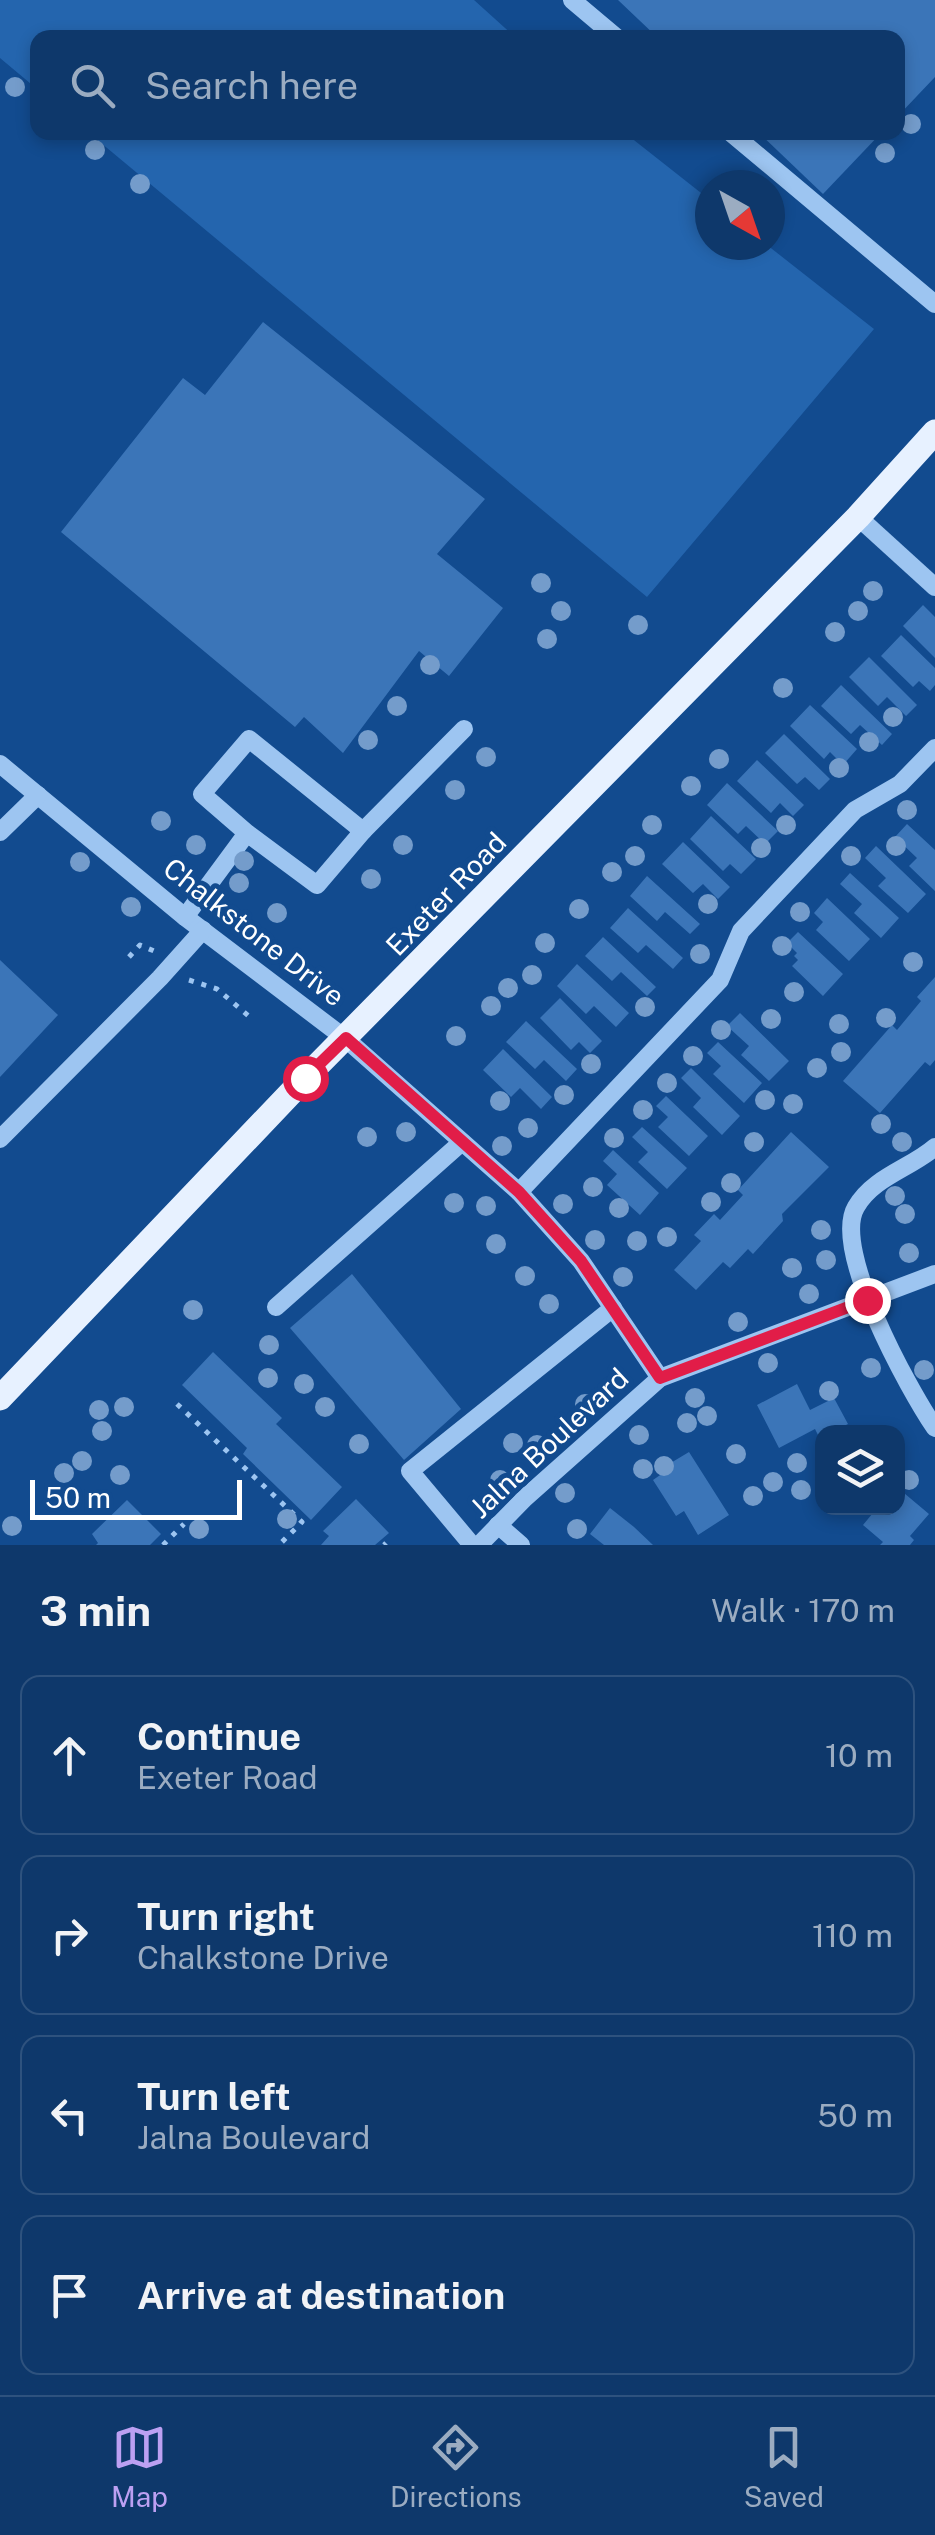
<!DOCTYPE html>
<html lang="en">
<head>
<meta charset="utf-8">
<style>
	:root { --surface:#0e386b; --page:#173f71; --text:#f1f3f6; --muted:#9bacc1; --line:#2e527e; --accent:#bca0f2 }
	body { margin:0; font-family:"Public Sans",sans-serif; background:var(--page); color:var(--text) }
	.controls { position:absolute; right:30px; bottom:30px; display:grid; overflow:hidden; border-radius:20px; box-shadow:0 5px 15px #0003 }
	.controls button { width:90px; height:90px; display:grid; place-items:center; padding:0; border:0; border-bottom:2px solid var(--line); background:var(--surface); color:var(--text); font:50px sans-serif }
	.compass { position:absolute; left:695px; top:170px; width:90px; height:90px; border-radius:50%; background:var(--surface); box-shadow:0 5px 15px #0003; rotate:140deg }
	.scale { position:absolute; left:30px; bottom:25px; width:212px; box-sizing:border-box; padding-left:10px; border:5px solid #fff; border-top:0; font-size:28px; line-height:35px; white-space:nowrap; color:#fff; -webkit-text-stroke:8px #124b8f; paint-order:stroke }
	.stop { position:absolute; width:30px; height:30px; margin:-22px; border:8px solid #e11d48; border-radius:50%; background:#fff }
	.stop.end { background:#e11d48; border-color:#fff; box-shadow:0 2px 10px #0008 }
	.list { margin:0; padding:0; list-style:none }
	h2 { display:flex; justify-content:space-between; align-items:center; height:130px; margin:0; padding:0 40px; font-size:42px }
	h2 small { font-size:32px; font-weight:400; color:var(--muted) }
	.list li { display:grid; grid-template-columns:65px 1fr auto; gap:30px; align-items:center; box-sizing:border-box; height:160px; margin:0 20px 20px; padding:0 20px; border:2px solid var(--line); border-radius:20px }
	.list b { display:block; font-size:38px; white-space:nowrap }
	.list p { margin:0; font-size:32px; white-space:nowrap; color:var(--muted) }
	.list em { font-size:32px; font-style:normal; color:var(--muted) }
	.icon { flex:none; width:55px; height:55px; fill:none; stroke:currentColor; stroke-width:2; stroke-linecap:round; stroke-linejoin:round }
	.map { position:relative; flex:none; width:935px; height:1545px; overflow:hidden }
	.search { position:absolute; background:var(--surface); box-shadow:0 5px 15px #0003; left:30px; right:30px; top:30px; height:110px; display:flex; align-items:center; gap:25px; box-sizing:border-box; padding:0 35px; border-radius:20px; color:var(--muted); font-size:38px }
	.sheet { height:850px; background:var(--surface) }
	nav { display:flex; justify-content:space-around; align-items:center; box-sizing:border-box; height:140px; border-top:2px solid var(--line); background:var(--surface); font-size:28px; color:var(--muted) }
	nav a { display:grid; justify-items:center; gap:5px }
	nav .on { color:var(--accent) }
	.map>svg:first-child { display:block }
</style>
</head>
<body>
<div class="map">
<svg width="935" height="1545" viewBox="0 0 935 1545">
	<rect width="100%" height="100%" fill="#124b8f"/>
	<g fill="#2465ae">
		<path d="M0 0H474L515 37 38 38 37 89 0 58Z"/>
		<path d="M89 133H625L710 200V245H767L874 329 647 597Z"/>
	</g>
	<g fill="#3b75b8">
		<path d="M618 0H935V77L898 116V38H658Z"/>
		<path d="M758 132H882L823 194Z"/>
		<path d="M263 322 485 499 437 554 503 608 449 676 419 651 343 753 304 717 295 727 61 532 183 378 205 395Z"/>
		<path d="M923 605 935 617V658L903 626Z"/>
		<path d="M901 635 935 668V685L930 691 919 681 913 687 881 656Z"/>
		<path d="M869 657 917 705 906 716 887 697 878 706 849 677Z"/>
		<path d="M841 685 892 734 882 745 860 725 851 734 821 706Z"/>
		<path d="M810 705 857 749 843 765 830 752 824 759 790 726Z"/>
		<path d="M784 734 830 779 819 790 805 777 797 784 765 753Z"/>
		<path d="M757 760 804 805 793 816 780 803 771 813 737 781Z"/>
		<path d="M727 783 778 831 765 844 746 826 738 834 707 805Z"/>
		<path d="M711 816 756 859 741 874 730 864 723 871 690 839Z"/>
		<path d="M907 824 935 850V891L909 866 917 858 895 837Z"/>
		<path d="M683 842 730 887 718 899 703 884 693 893 662 864Z"/>
		<path d="M876 846 926 894 908 913 878 886 886 878 865 858Z"/>
		<path d="M850 873 899 918 881 938 854 913 862 904 840 884Z"/>
		<path d="M647 876 700 924 690 934 665 912 657 921 630 896Z"/>
		<path d="M827 898 870 939 849 961 816 930 823 922 814 913Z"/>
		<path d="M628 908 683 958 673 969 646 945 638 953 610 928Z"/>
		<path d="M798 932 843 974 823 996 792 966 798 960 794 956 797 953 787 943Z"/>
		<path d="M603 937 656 987 647 996 621 972 612 981 585 956Z"/>
		<path d="M0 960 58 1015 0 1077Z"/>
		<path d="M577 964 629 1013 616 1027 594 1006 586 1014 557 986Z"/>
		<path d="M935 977V1060L930 1066 925 1062 880 1113 843 1081 892 1025 897 1030 921 1001 917 997Z"/>
		<path d="M560 998 602 1041 590 1053 579 1042 571 1050 540 1018Z"/>
		<path d="M740 1013 789 1061 769 1081 741 1055 749 1046 727 1026Z"/>
		<path d="M526 1021 577 1069 566 1081 544 1060 535 1069 506 1042Z"/>
		<path d="M718 1042 762 1083 744 1103 713 1074 721 1066 707 1053Z"/>
		<path d="M503 1049 552 1097 541 1109 520 1088 511 1097 483 1070Z"/>
		<path d="M691 1068 740 1116 722 1135 693 1107 701 1098 681 1078Z"/>
		<path d="M666 1096 708 1136 689 1156 658 1127 668 1117 656 1106Z"/>
		<path d="M642 1127 687 1168 667 1189 638 1162 648 1152 632 1137Z"/>
		<path d="M791 1132 829 1167 782 1214 783 1221 753 1254 748 1249 730 1268 723 1262 696 1290 674 1270 701 1241 694 1235 714 1214 720 1220 743 1195 738 1190Z"/>
		<path d="M613 1150 659 1193 640 1215 607 1185 617 1174 603 1161Z"/>
		<path d="M352 1274 461 1409 404 1460 290 1328Z"/>
		<path d="M213 1352 282 1418 276 1424 342 1487 311 1520 243 1454 247 1448 182 1385Z"/>
		<path d="M797 1384 810 1410 834 1398 848 1424 832 1432H822L820 1439 815 1429 779 1448 757 1405Z"/>
		<path d="M689 1452 729 1515 698 1535 684 1511 676 1516 653 1480 666 1471 664 1467Z"/>
		<path d="M898 1488 929 1514 910 1536 914 1540 910 1545H880L883 1542 863 1525 877 1508H898Z"/>
		<path d="M356 1499 389 1533 375 1545H321L329 1536 323 1531Z"/>
		<path d="M127 1500 161 1534 150 1545H96L98 1543 92 1534Z"/>
		<path d="M610 1508 634 1527 653 1545H604L590 1534Z"/>
	</g>
	<g fill="none" stroke-linecap="round" stroke-linejoin="round">
		<g stroke="#9dc5f1" stroke-width="5" stroke-dasharray="5 8" stroke-linecap="butt">
			<path d="M129 957 140 945 154 951"/>
			<path d="M189 980 217 989 251 1018"/>
			<path d="M177 1404 302 1522 279 1545"/>
			<path d="M163 1545 184 1524"/>
			<path d="M384 1545 386 1543"/>
		</g>
		<g stroke="#9dc5f1" stroke-width="18">
			<path d="M572 0 617 38"/>
			<path d="M730 132 935 304"/>
			<path d="M858 517 935 587"/>
			<path d="M0 764 185 917 346 1039 519 1192 581 1261 660 1378"/>
			<path d="M363 831 464 729"/>
			<path d="M0 832 38 795"/>
			<path d="M185 917 247 833 202 794 249 739 363 831 317 885 247 833"/>
			<path d="M0 1139 160 978 203 930"/>
			<path d="M935 1147C911 1168 873 1177 856 1207 831 1249 909 1390 935 1428"/>
			<path d="M519 1192 720 980 741 931 855 810 900 784 935 748"/>
			<path d="M276 1307 462 1142"/>
			<path d="M498 1525 521 1545"/>
			<path d="M472 1545 410 1471 613 1308"/>
			<path d="M479 1545 525 1498 660 1378 935 1274"/>
		</g>
		<path stroke="#e7f1ff" stroke-width="25" d="M0 1398 305 1078 858 517 935 432"/>
	</g>
	<g fill="#749ccb">
		<circle cx="15" cy="87" r="10"/>
		<circle cx="911" cy="124" r="10"/>
		<circle cx="95" cy="150" r="10"/>
		<circle cx="885" cy="153" r="10"/>
		<circle cx="140" cy="184" r="10"/>
		<circle cx="541" cy="583" r="10"/>
		<circle cx="873" cy="591" r="10"/>
		<circle cx="561" cy="611" r="10"/>
		<circle cx="858" cy="611" r="10"/>
		<circle cx="638" cy="625" r="10"/>
		<circle cx="835" cy="632" r="10"/>
		<circle cx="547" cy="639" r="10"/>
		<circle cx="430" cy="665" r="10"/>
		<circle cx="783" cy="688" r="10"/>
		<circle cx="397" cy="706" r="10"/>
		<circle cx="893" cy="717" r="10"/>
		<circle cx="368" cy="740" r="10"/>
		<circle cx="869" cy="742" r="10"/>
		<circle cx="486" cy="757" r="10"/>
		<circle cx="719" cy="759" r="10"/>
		<circle cx="839" cy="768" r="10"/>
		<circle cx="691" cy="786" r="10"/>
		<circle cx="455" cy="790" r="10"/>
		<circle cx="907" cy="810" r="10"/>
		<circle cx="161" cy="821" r="10"/>
		<circle cx="652" cy="825" r="10"/>
		<circle cx="786" cy="825" r="10"/>
		<circle cx="196" cy="845" r="10"/>
		<circle cx="403" cy="845" r="10"/>
		<circle cx="896" cy="846" r="10"/>
		<circle cx="761" cy="848" r="10"/>
		<circle cx="635" cy="856" r="10"/>
		<circle cx="851" cy="856" r="10"/>
		<circle cx="244" cy="861" r="10"/>
		<circle cx="80" cy="862" r="10"/>
		<circle cx="612" cy="872" r="10"/>
		<circle cx="371" cy="879" r="10"/>
		<circle cx="239" cy="883" r="10"/>
		<circle cx="708" cy="904" r="10"/>
		<circle cx="131" cy="907" r="10"/>
		<circle cx="579" cy="909" r="10"/>
		<circle cx="800" cy="912" r="10"/>
		<circle cx="277" cy="913" r="10"/>
		<circle cx="545" cy="943" r="10"/>
		<circle cx="782" cy="946" r="10"/>
		<circle cx="700" cy="954" r="10"/>
		<circle cx="913" cy="962" r="10"/>
		<circle cx="532" cy="975" r="10"/>
		<circle cx="508" cy="988" r="10"/>
		<circle cx="794" cy="992" r="10"/>
		<circle cx="491" cy="1006" r="10"/>
		<circle cx="645" cy="1007" r="10"/>
		<circle cx="886" cy="1018" r="10"/>
		<circle cx="771" cy="1019" r="10"/>
		<circle cx="839" cy="1024" r="10"/>
		<circle cx="721" cy="1030" r="10"/>
		<circle cx="456" cy="1036" r="10"/>
		<circle cx="841" cy="1052" r="10"/>
		<circle cx="693" cy="1056" r="10"/>
		<circle cx="591" cy="1064" r="10"/>
		<circle cx="817" cy="1068" r="10"/>
		<circle cx="667" cy="1083" r="10"/>
		<circle cx="564" cy="1095" r="10"/>
		<circle cx="765" cy="1100" r="10"/>
		<circle cx="500" cy="1101" r="10"/>
		<circle cx="793" cy="1104" r="10"/>
		<circle cx="643" cy="1110" r="10"/>
		<circle cx="881" cy="1124" r="10"/>
		<circle cx="528" cy="1128" r="10"/>
		<circle cx="406" cy="1132" r="10"/>
		<circle cx="367" cy="1137" r="10"/>
		<circle cx="614" cy="1138" r="10"/>
		<circle cx="754" cy="1142" r="10"/>
		<circle cx="902" cy="1142" r="10"/>
		<circle cx="502" cy="1146" r="10"/>
		<circle cx="731" cy="1183" r="10"/>
		<circle cx="593" cy="1187" r="10"/>
		<circle cx="895" cy="1196" r="10"/>
		<circle cx="711" cy="1202" r="10"/>
		<circle cx="454" cy="1203" r="10"/>
		<circle cx="563" cy="1204" r="10"/>
		<circle cx="486" cy="1206" r="10"/>
		<circle cx="619" cy="1208" r="10"/>
		<circle cx="905" cy="1214" r="10"/>
		<circle cx="821" cy="1230" r="10"/>
		<circle cx="667" cy="1237" r="10"/>
		<circle cx="595" cy="1240" r="10"/>
		<circle cx="637" cy="1241" r="10"/>
		<circle cx="496" cy="1244" r="10"/>
		<circle cx="909" cy="1253" r="10"/>
		<circle cx="826" cy="1260" r="10"/>
		<circle cx="792" cy="1268" r="10"/>
		<circle cx="525" cy="1276" r="10"/>
		<circle cx="623" cy="1277" r="10"/>
		<circle cx="809" cy="1294" r="10"/>
		<circle cx="549" cy="1304" r="10"/>
		<circle cx="193" cy="1310" r="10"/>
		<circle cx="738" cy="1322" r="10"/>
		<circle cx="269" cy="1345" r="10"/>
		<circle cx="768" cy="1363" r="10"/>
		<circle cx="871" cy="1368" r="10"/>
		<circle cx="924" cy="1370" r="10"/>
		<circle cx="268" cy="1378" r="10"/>
		<circle cx="304" cy="1384" r="10"/>
		<circle cx="829" cy="1391" r="10"/>
		<circle cx="695" cy="1398" r="10"/>
		<circle cx="585" cy="1404" r="10"/>
		<circle cx="124" cy="1407" r="10"/>
		<circle cx="325" cy="1407" r="10"/>
		<circle cx="99" cy="1410" r="10"/>
		<circle cx="707" cy="1416" r="10"/>
		<circle cx="687" cy="1423" r="10"/>
		<circle cx="102" cy="1431" r="10"/>
		<circle cx="639" cy="1435" r="10"/>
		<circle cx="513" cy="1443" r="10"/>
		<circle cx="359" cy="1444" r="10"/>
		<circle cx="537" cy="1445" r="10"/>
		<circle cx="736" cy="1454" r="10"/>
		<circle cx="82" cy="1461" r="10"/>
		<circle cx="797" cy="1463" r="10"/>
		<circle cx="664" cy="1466" r="10"/>
		<circle cx="643" cy="1469" r="10"/>
		<circle cx="64" cy="1473" r="10"/>
		<circle cx="120" cy="1475" r="10"/>
		<circle cx="500" cy="1480" r="10"/>
		<circle cx="909" cy="1480" r="10"/>
		<circle cx="773" cy="1482" r="10"/>
		<circle cx="801" cy="1490" r="10"/>
		<circle cx="565" cy="1493" r="10"/>
		<circle cx="753" cy="1496" r="10"/>
		<circle cx="287" cy="1519" r="10"/>
		<circle cx="12" cy="1526" r="10"/>
		<circle cx="199" cy="1529" r="10"/>
		<circle cx="577" cy="1529" r="10"/>
	</g>
	<g fill="none" stroke-linecap="round" stroke-linejoin="round">
		<path stroke="#e11d48" stroke-width="12" d="M305 1078 346 1038 519 1192 581 1261 660 1378 867 1300"/>
	</g>
	<g text-anchor="middle" stroke-width="10" stroke-linejoin="round" paint-order="stroke">
		<g font-size="28" fill="#fff" stroke="#124b8f">
			<text transform="translate(446 894) rotate(-46)" y="10">Exeter Road</text>
			<text transform="translate(254 932) rotate(38)" y="10">Chalkstone Drive</text>
			<text transform="translate(549 1443) rotate(-43)" y="10">Jalna Boulevard</text>
		</g>
	</g>
</svg>
<div class="controls">
<button><svg class="icon" aria-label="layers" viewBox="0 0 24 24"><path d="M12 4l9 5-9 5-9-5zM3 14l9 5 9-5"/></svg></button>
</div>
<svg class="compass" viewBox="-18 -18 36 36"><path d="M0-13l5 13h-10z" fill="#e53935"/><path d="M0 13l5-13h-10z" fill="#9bacc1"/></svg>
<div class="scale">50 m</div>
<div class="stop" style="left:305px;top:1078px"></div>
<div class="stop end" style="left:867px;top:1300px"></div>
<div class="search"><svg class="icon" aria-label="search" viewBox="0 0 24 24"><circle cx="10" cy="10" r="6"/><path d="M15 15l6 6"/></svg>Search here</div>
</div>
<section class="sheet">
<h2>3 min<small>Walk · 170 m</small></h2>
<ul class="list">
<li><svg class="icon" aria-label="ahead" viewBox="0 0 24 24"><path d="M12 20V5M6 11l6-6 6 6"/></svg><div><b>Continue</b><p>Exeter Road</p></div><em>10 m</em></li>
<li><svg class="icon" aria-label="right" viewBox="0 0 24 24"><path d="M7 20v-9h11M14 6l5 5-5 5"/></svg><div><b>Turn right</b><p>Chalkstone Drive</p></div><em>110 m</em></li>
<li><svg class="icon" aria-label="left" viewBox="0 0 24 24"><path d="M17 20v-9H6M10 6l-5 5 5 5"/></svg><div><b>Turn left</b><p>Jalna Boulevard</p></div><em>50 m</em></li>
<li><svg class="icon" aria-label="arrive" viewBox="0 0 24 24"><path d="M6 21V4h12l-3 4 3 4H6"/></svg><div><b>Arrive at destination</b></div></li>
</ul>
</section>
<nav>
<a class="on"><svg class="icon" aria-label="map" viewBox="0 0 24 24"><path d="M3 6l6-2 6 2 6-2v14l-6 2-6-2-6 2zM9 4v14M15 6v14"/></svg>Map</a>
<a><svg class="icon" aria-label="directions" viewBox="0 0 24 24"><path d="M12 3l9 9-9 9-9-9zM9 14v-3h6M13 9l2 2-2 2"/></svg>Directions</a>
<a><svg class="icon" aria-label="saved" viewBox="0 0 24 24"><path d="M7 4h10v16l-5-4-5 4z"/></svg>Saved</a>
</nav>
</body>
</html>
